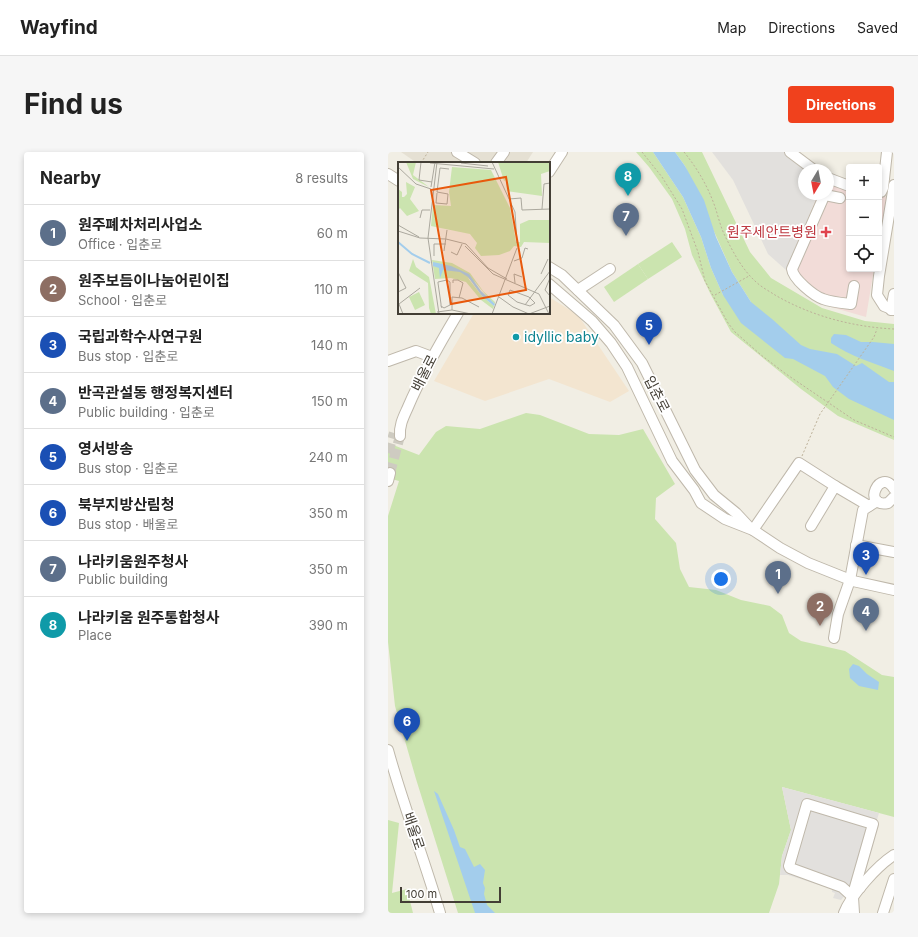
<!DOCTYPE html>
<html lang="en">
<head>
<meta charset="utf-8">
<style>
	:root { --surface:#fff; --page:#f6f6f6; --text:#222; --muted:#767676; --line:#e0e0e0; --accent:#f0411d }
	body { margin:0; font-family:Inter,"Noto Sans KR",sans-serif; background:var(--page); color:var(--text) }
	.controls { position:absolute; right:12px; top:12px; display:grid; overflow:hidden; border-radius:4px; box-shadow:0 2px 6px #0003 }
	.controls button { width:36px; height:36px; display:grid; place-items:center; padding:0; border:0; border-bottom:1px solid var(--line); background:var(--surface); color:var(--text); font:20px sans-serif }
	.compass { position:absolute; left:410px; top:12px; width:36px; height:36px; border-radius:50%; background:var(--surface); box-shadow:0 2px 6px #0003; rotate:190deg }
	.scale { position:absolute; left:12px; bottom:10px; width:101px; box-sizing:border-box; padding-left:4px; border:2px solid #433e35; border-top:0; font-size:11px; line-height:14px; white-space:nowrap; color:#433e35; -webkit-text-stroke:3px #fff; paint-order:stroke }
	.you { position:absolute; left:333px; top:427px; width:14px; height:14px; margin:-10px; border:3px solid #fff; border-radius:50%; background:#1a73e8; box-shadow:0 0 0 6px #1a73e833 }
	.badge { display:grid; place-items:center; width:26px; height:26px; border-radius:50%; background:var(--accent); color:#fff; font-size:13px; font-weight:700 }
	.pin { position:absolute; translate:-50% -33px; filter:drop-shadow(0 1px 2px #0008) }
	.pin::after { content:''; position:absolute; top:21px; width:14px; height:12px; background:inherit; clip-path:polygon(0 0,100% 0,50% 100%) }
	.list { margin:0; padding:0; list-style:none }
	h2 { display:flex; justify-content:space-between; align-items:center; height:52px; margin:0; padding:0 16px; font-size:17px }
	h2 small { font-size:13px; font-weight:400; color:var(--muted) }
	.list li { display:grid; grid-template-columns:26px 1fr auto; gap:12px; align-items:center; box-sizing:border-box; height:56px; padding:0 16px; border-top:1px solid var(--line) }
	.list b { display:block; font-size:15px; white-space:nowrap }
	.list p { margin:0; font-size:13px; white-space:nowrap; color:var(--muted) }
	.list em { font-size:13px; font-style:normal; color:var(--muted) }
	.icon { flex:none; width:22px; height:22px; fill:none; stroke:currentColor; stroke-width:2; stroke-linecap:round; stroke-linejoin:round }
	.map { position:relative; flex:none; width:506px; height:761px; overflow:hidden; border-radius:4px }
	header { display:flex; align-items:center; gap:24px; box-sizing:border-box; height:56px; padding:0 20px; background:var(--surface); border-bottom:1px solid var(--line) }
	header strong { font-size:19px }
	nav { display:flex; gap:22px; margin-inline-start:auto; font-size:14px }
	.intro { display:flex; align-items:center; justify-content:space-between; box-sizing:border-box; height:96px; padding:0 24px }
	h1 { margin:0; font-size:28px }
	.button { padding:10px 18px; border-radius:4px; background:var(--accent); color:#fff; font-size:14px; font-weight:700 }
	main { display:flex; gap:24px; padding:0 24px }
	aside { flex:1; background:var(--surface); border-radius:4px; box-shadow:0 2px 6px #0003 }
	.map>svg:first-child { display:block }
</style>
</head>
<body>
<header>
<strong>Wayfind</strong>
<nav><a>Map</a><a>Directions</a><a>Saved</a></nav>
</header>
<div class="intro"><h1>Find us</h1><a class="button">Directions</a></div>
<main>
<aside>
<h2>Nearby<small>8 results</small></h2>
<ul class="list">
<li><span class="badge" style="background:#5c6f8a">1</span><div><b>원주폐차처리사업소</b><p>Office · 입춘로</p></div><em>60 m</em></li>
<li><span class="badge" style="background:#8d6e63">2</span><div><b>원주보듬이나눔어린이집</b><p>School · 입춘로</p></div><em>110 m</em></li>
<li><span class="badge" style="background:#1a4fb4">3</span><div><b>국립과학수사연구원</b><p>Bus stop · 입춘로</p></div><em>140 m</em></li>
<li><span class="badge" style="background:#5c6f8a">4</span><div><b>반곡관설동 행정복지센터</b><p>Public building · 입춘로</p></div><em>150 m</em></li>
<li><span class="badge" style="background:#1a4fb4">5</span><div><b>영서방송</b><p>Bus stop · 입춘로</p></div><em>240 m</em></li>
<li><span class="badge" style="background:#1a4fb4">6</span><div><b>북부지방산림청</b><p>Bus stop · 배울로</p></div><em>350 m</em></li>
<li><span class="badge" style="background:#5c6f8a">7</span><div><b>나라키움원주청사</b><p>Public building</p></div><em>350 m</em></li>
<li><span class="badge" style="background:#0f9aa8">8</span><div><b>나라키움 원주통합청사</b><p>Place</p></div><em>390 m</em></li>
</ul>
</aside>
<div class="map">
<svg width="506" height="761" viewBox="0 0 506 761">
	<rect width="100%" height="100%" fill="#f1eee4"/>
	<path fill="#e5e0d3" d="M13 0H145L138 11H29Z"/>
	<path fill="#f3e5d0" d="M161 145 190 163 241 239 222 250 161 227 97 249 46 229 86 161H161Z"/>
	<g fill="#f2dcd8">
		<path d="M440 30 461 36V117H486L478 165 443 155 410 134 398 118 430 42H440Z"/>
		<path d="M491 43 499 45 491 89Z"/>
	</g>
	<g fill="#cbe4af">
		<path d="M248 0H265L295 45 313 85 323 116 335 143 363 150 344 120 297 14 287 0H314L362 100 383 126 434 156 477 169 506 172V288L450 264 413 237 343 180 322 141 304 103 297 77 284 47 261 15Z"/>
		<path d="M284 90 294 105 260 127 250 112Z"/>
		<path d="M250 112 260 127 226 150 216 135Z"/>
		<path d="M138 261 152 263 201 282 231 283 255 277 287 332 268 346 267 367 288 391 292 417 301 435 328 438 353 448 382 454 394 463 401 481 413 489 457 499 494 523 506 525V665L394 635 403 678 394 704 391 732 381 761H70L28 627 7 554 0 490V364L11 329 0 326V291L31 303 48 280 58 274 92 277Z"/>
		<path d="M0 668 11 671 4 741 19 737 25 761H0Z"/>
	</g>
	<g fill="#e2e0dd">
		<path d="M324 0H398L423 18H416V42H430L398 118 380 102 345 28Z"/>
		<path d="M394 635 491 661 471 727 453 748 445 746 447 741 444 740V737L400 723H392L394 704 403 678Z"/>
	</g>
	<g fill="#a3cdec">
		<path d="M265 0H287L297 14 316 48 328 85 344 120 363 150 384 167 413 193 422 197 449 202 468 214 474 211 501 230H506V268L461 247 445 235 437 224 405 207 397 206 353 171 335 143 323 116 313 85 295 45Z"/>
		<path d="M446 182 458 183 473 190H485L506 192V219C485 211 462 204 443 191V186Z"/>
		<path d="M465 512 471 514 479 522 491 530 490 538 471 534 462 526 461 517Z"/>
		<path d="M46 639 50 642 66 678 72 695 77 697 86 715 92 712 97 718 95 731 97 736 96 742 99 753 107 761H87Z"/>
	</g>
	<g fill="none" stroke-linecap="round" stroke-linejoin="round">
		<g stroke="#cecbc1" stroke-width="10" stroke-dasharray="10 5" stroke-linecap="butt">
			<path d="M0 301 6 281"/>
			<path d="M2 321 12 284"/>
		</g>
		<defs>
			<g id="minor">
				<path d="M69 0 87 11"/>
				<path d="M402 0 426 18"/>
				<path d="M108 11 116 0"/>
				<path d="M161 20 174 0"/>
				<path d="M0 22 11 29"/>
				<path d="M440 26 461 34"/>
				<path d="M506 33 491 124 489 143 496 154 506 158"/>
				<path d="M491 40H493L495 36 499 0"/>
				<path d="M437 42 404 117C405 127 426 144 435 147 443 150 454 151 463 152L466 134"/>
				<path d="M437 43 452 46"/>
				<path d="M161 115 174 123 226 173 254 211 307 318 326 343 348 361 362 376"/>
				<path d="M161 132 204 169 223 191 239 215 284 309 306 338 313 351 337 367 365 378 392 396 420 411 465 429 506 438"/>
				<path d="M190 138 222 117"/>
				<path d="M503 158 506 142"/>
				<path d="M0 209 28 199 44 205"/>
				<path d="M12 284C11 273 16 264 20 255 34 222 52 191 70 161"/>
				<path d="M0 329 2 321"/>
				<path d="M506 337C492 314 473 356 500 351L506 345"/>
				<path d="M423 374 447 334 481 354"/>
				<path d="M365 378 411 311 447 334"/>
				<path d="M468 393 506 400"/>
				<path d="M446 486 450 462 462 428 475 358 489 349"/>
				<path d="M0 598C15 653 36 706 52 761"/>
				<path d="M456 761C463 743 489 714 506 703"/>
				<path d="M466 761 465 745 454 735 402 716 401 714 419 652 485 672 467 735 469 736H472"/>
				<path d="M495 761 506 727"/>
			</g>
		</defs>
		<use href="#minor" stroke="#bfb8ab" stroke-width="12"/>
		<g stroke="#bdb199" stroke-width="1" stroke-dasharray="2 2" stroke-linecap="butt">
			<path d="M254 0 274 25 294 57 310 100 317 129 340 171 347 180 373 203 398 222 466 268 506 285"/>
			<path d="M296 0C309 16 319 33 326 52 330 63 332 74 337 84 345 100 354 117 367 129 373 135 381 139 387 143 423 164 465 175 506 177"/>
			<path d="M33 11 40 0"/>
			<path d="M327 143 361 124"/>
			<path d="M414 304 432 262 486 185 489 177"/>
		</g>
		<use href="#minor" stroke="#fff" stroke-width="10"/>
	</g>
	<path fill="#e0444e" stroke="#fff" stroke-width="1.5" d="M436 74h4v4h4v4h-4v4h-4v-4h-4v-4h4z"/>
	<circle fill="#0f9aa8" stroke="#fff" stroke-width="1.5" cx="128" cy="185" r="4"/>
	<g text-anchor="middle" stroke-width="3.5" stroke-linejoin="round" paint-order="stroke">
		<g font-size="14" fill="#be3a42" stroke="#fff" text-anchor="end">
			<text x="429" y="85">원주세안트병원</text>
		</g>
		<g font-size="14" fill="#0d838f" stroke="#fff" text-anchor="start">
			<text x="136" y="190">idyllic baby</text>
		</g>
		<g font-size="14" fill="#433e35" stroke="#fff">
			<text transform="translate(36 221) rotate(-63)" y="5">배울로</text>
			<text transform="translate(269 242) rotate(63)" y="5">입춘로</text>
			<text transform="translate(26 679) rotate(71)" y="5">배울로</text>
		</g>
	</g>
	<g transform="translate(10 10)">
		<rect width="152" height="152" fill="#f1eee4"/>
		<path d="M8 0H18L15 13 31 25 15 17ZM100 0H152V9L143 12 144 34 109 29 108 18 106 19ZM54 5 93 8 112 46 118 80H122V62L131 58H152V81L126 80 123 85 116 84 112 89 101 93 83 94 77 86 79 81 72 72 33 64 35 43 53 44 51 30ZM8 20 17 25 12 37 21 49 9 54 2 46 0 48V27L4 30V35H6L9 32ZM15 97 18 105 31 115 38 152H33L31 146 30 121 11 109ZM34 98 54 101 72 111 85 129 97 140V142L92 138 77 120 70 116 84 134 96 144 95 147 83 138 68 120 53 116 37 117ZM21 130 27 143 17 148 11 135Z" fill="#cbe4af"/>
		<path d="M35 100 53 104 71 112 83 129 97 142 96 144 84 134 70 115 62 110 45 108 42 116 41 106 35 104Z" fill="#a3cdec"/>
		<path fill="none" stroke="#a3cdec" stroke-width="2" d="M0 80 14 92 32 101"/>
		<path fill="none" stroke="#aba89e" stroke-width="1" d="M23 0 21 18 34 20M39 0 30 76 41 152M94 0 117 50 119 81M32 1 96 7M63 1 90 4M0 5 18 22 33 27M33 25 37 0M39 30 42 6 51 7M39 31 38 41 49 42 50 32 39 30M111 37 123 36 124 48 152 47M144 47 146 22 152 21M22 56 24 48H32M0 63 21 75M0 69 22 76 48 77 68 82 90 106 109 117M67 84 95 112 141 132 151 152M46 89 49 68M53 90 59 93 64 82M36 94V82H48M116 99 124 96 127 86 130 87M0 110 8 126 0 130M143 112 150 97M152 116 147 128 152 134M55 121V118H60L65 121 61 136M117 121 116 112 124 115M112 128 131 135 137 141 132 144 119 140 110 133ZM101 135 115 145 131 152 152 144M127 143 152 109M43 144 46 146 52 143V120L49 118 40 120V121L43 142V144L44 146M54 148V135L64 136 81 145M39 150 54 148 73 152M5 152 1 142 22 126M94 152 119 86"/>
		<path fill="#e8590c" fill-opacity="0.15" stroke="#e8590c" stroke-width="2" d="M108 15 128 128 53 142 33 28Z"/>
		<rect width="152" height="152" fill="none" stroke="#433e35" stroke-width="2"/>
	</g>
</svg>
<div class="controls">
<button>+</button>
<button>−</button>
<button><svg class="icon" aria-label="locate" viewBox="0 0 24 24"><circle cx="12" cy="12" r="6"/><path d="M12 2v4M12 18v4M2 12h4M18 12h4"/></svg></button>
</div>
<svg class="compass" viewBox="-18 -18 36 36"><path d="M0-13l5 13h-10z" fill="#e53935"/><path d="M0 13l5-13h-10z" fill="#767676"/></svg>
<div class="scale">100 m</div>
<div class="you"></div>
<div class="pin badge" style="left:390px;top:442px;background:#5c6f8a">1</div>
<div class="pin badge" style="left:432px;top:474px;background:#8d6e63">2</div>
<div class="pin badge" style="left:478px;top:423px;background:#1a4fb4">3</div>
<div class="pin badge" style="left:478px;top:479px;background:#5c6f8a">4</div>
<div class="pin badge" style="left:261px;top:193px;background:#1a4fb4">5</div>
<div class="pin badge" style="left:19px;top:589px;background:#1a4fb4">6</div>
<div class="pin badge" style="left:238px;top:84px;background:#5c6f8a">7</div>
<div class="pin badge" style="left:240px;top:44px;background:#0f9aa8">8</div>
</div>
</main>
</body>
</html>
